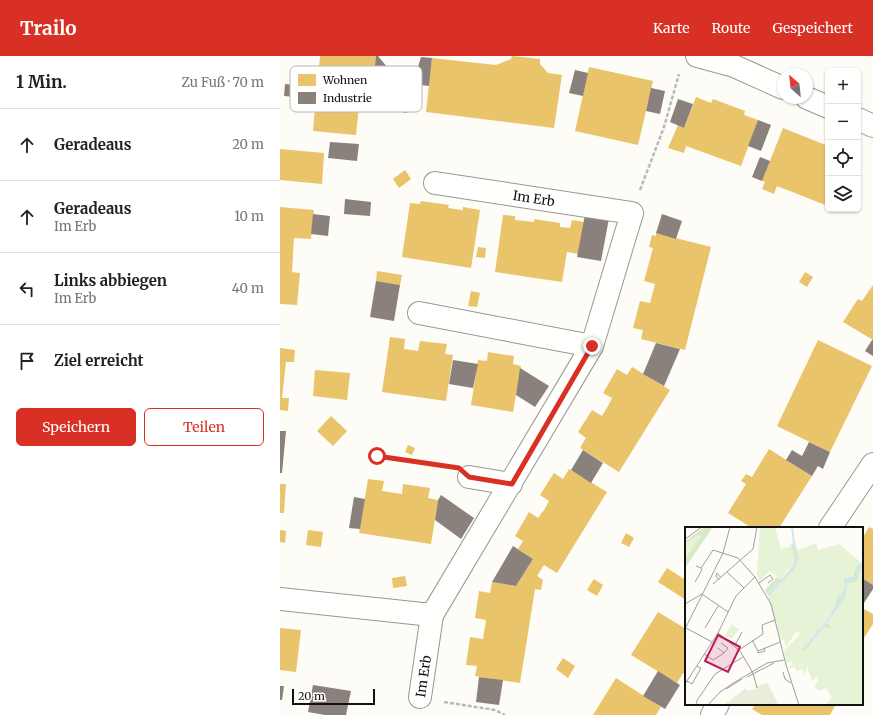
<!DOCTYPE html>
<html lang="de">
<head>
<meta charset="utf-8">
<style>
	:root { --surface:#fff; --page:#f2f2f2; --text:#202124; --muted:#757577; --line:#e0e0e0; --accent:#d93025 }
	body { margin:0; font-family:Merriweather,serif; background:var(--page); color:var(--text) }
	.controls { position:absolute; right:12px; top:12px; display:grid; overflow:hidden; border-radius:6px; box-shadow:0 1px 3px #0004 }
	.controls button { width:36px; height:36px; display:grid; place-items:center; padding:0; border:0; border-bottom:1px solid var(--line); background:var(--surface); color:var(--text); font:20px sans-serif }
	.compass { position:absolute; left:497px; top:12px; width:36px; height:36px; border-radius:50%; background:var(--surface); box-shadow:0 1px 3px #0004; rotate:333deg }
	.scale { position:absolute; left:12px; bottom:10px; width:83px; box-sizing:border-box; padding-left:4px; border:2px solid #111; border-top:0; font-size:11px; line-height:14px; white-space:nowrap; color:#111; -webkit-text-stroke:3px #fff; paint-order:stroke }
	.stop { position:absolute; width:12px; height:12px; margin:-9px; border:3px solid #d93025; border-radius:50%; background:#fff }
	.stop.end { background:#d93025; border-color:#fff; box-shadow:0 1px 4px #0008 }
	.list { margin:0; padding:0; list-style:none }
	h2 { display:flex; justify-content:space-between; align-items:center; height:52px; margin:0; padding:0 16px; font-size:17px }
	h2 small { font-size:13px; font-weight:400; color:var(--muted) }
	.list li { display:grid; grid-template-columns:26px 1fr auto; gap:12px; align-items:center; box-sizing:border-box; height:72px; padding:0 16px; border-top:1px solid var(--line) }
	.list b { display:block; font-size:15px; white-space:nowrap }
	.list p { margin:0; font-size:13px; white-space:nowrap; color:var(--muted) }
	.list em { font-size:13px; font-style:normal; color:var(--muted) }
	.actions { display:flex; gap:8px; padding:12px 16px }
	.actions a { flex:1; padding:9px 0; border:1px solid var(--accent); border-radius:6px; text-align:center; font-size:14px; color:var(--accent) }
	.actions .main { background:var(--accent); color:#fff }
	.icon { flex:none; width:22px; height:22px; fill:none; stroke:currentColor; stroke-width:2; stroke-linecap:round; stroke-linejoin:round }
	.map { position:relative; flex:none; width:593px; height:659px; overflow:hidden }
	header { display:flex; align-items:center; gap:24px; box-sizing:border-box; height:56px; padding:0 20px; background:var(--accent); color:#fff }
	header strong { font-size:19px }
	nav { display:flex; gap:22px; margin-inline-start:auto; font-size:14px }
	main { display:flex }
	aside { flex:1; background:var(--surface) }
	.map>svg:first-child { display:block }
</style>
</head>
<body>
<header>
<strong>Trailo</strong>
<nav><a>Karte</a><a>Route</a><a>Gespeichert</a></nav>
</header>
<main>
<aside>
<h2>1 Min.<small>Zu Fuß · 70 m</small></h2>
<ul class="list">
<li><svg class="icon" aria-label="ahead" viewBox="0 0 24 24"><path d="M12 20V5M6 11l6-6 6 6"/></svg><div><b>Geradeaus</b></div><em>20 m</em></li>
<li><svg class="icon" aria-label="ahead" viewBox="0 0 24 24"><path d="M12 20V5M6 11l6-6 6 6"/></svg><div><b>Geradeaus</b><p>Im Erb</p></div><em>10 m</em></li>
<li><svg class="icon" aria-label="left" viewBox="0 0 24 24"><path d="M17 20v-9H6M10 6l-5 5 5 5"/></svg><div><b>Links abbiegen</b><p>Im Erb</p></div><em>40 m</em></li>
<li><svg class="icon" aria-label="arrive" viewBox="0 0 24 24"><path d="M6 21V4h12l-3 4 3 4H6"/></svg><div><b>Ziel erreicht</b></div></li>
</ul>
<div class="actions"><a class="main">Speichern</a><a>Teilen</a></div>
</aside>
<div class="map">
<svg width="593" height="659" viewBox="0 0 593 659">
	<rect width="100%" height="100%" fill="#fdfcf7"/>
	<g fill="#e9c46a">
		<path d="M40 0H96L93 28 38 23Z"/>
		<path d="M232 0 260 3V8L268 17 282 19 274 72 146 56 152 2 216 9 231 3Z"/>
		<path d="M309 11 373 25 358 89 295 75Z"/>
		<path d="M36 38 80 42 76 79 33 75Z"/>
		<path d="M416 41 431 47 433 43 465 55 464 59 478 64 461 110 406 90 404 97 388 92 398 69 404 72Z"/>
		<path d="M503 72 548 90V150L497 130 494 138 482 133 485 126 482 125Z"/>
		<path d="M0 93 44 97 42 128 0 124Z"/>
		<path d="M125 114 131 123 119 132 113 123Z"/>
		<path d="M141 145 169 149 168 152 175 153 183 154V151L200 154 191 212 122 201 130 147 140 148Z"/>
		<path d="M0 151 34 154 31 183 14 182 12 216 20 217 17 249 0 248Z"/>
		<path d="M223 159 235 160V164L254 166V163L280 167V171L290 172 292 164 304 166 299 198 287 196 282 226 215 216Z"/>
		<path d="M376 177 431 191 405 294 361 283 363 274 353 272 360 245 370 247 375 228 364 225 373 192 369 191 372 179 376 180Z"/>
		<path d="M198 191 206 192 205 202 196 201Z"/>
		<path d="M97 215 122 219 120 229 96 225Z"/>
		<path d="M525 216 533 221 527 231 519 226Z"/>
		<path d="M593 229V284L563 266 578 243 582 245Z"/>
		<path d="M191 235 200 237 197 251 188 250Z"/>
		<path d="M110 281 125 283 124 293 138 295 140 285 167 288 165 298 173 299 166 345 102 336Z"/>
		<path d="M538 284 592 310 550 396 497 370Z"/>
		<path d="M0 292 15 294 14 306H6L2 342H9L8 355 0 354Z"/>
		<path d="M208 296 234 300 233 308 241 310 233 356 191 349 198 304 207 305Z"/>
		<path d="M352 311 390 334 339 416 300 392 306 382 298 376 312 354 322 360 328 350 332 342 323 337 337 313 347 319Z"/>
		<path d="M35 314 70 317 67 344 33 340Z"/>
		<path d="M51 360 67 375 53 390 37 375Z"/>
		<path d="M128 389 135 392 132 399 125 396Z"/>
		<path d="M489 393 532 420 499 472H472L448 457 466 428 461 425 466 418 472 421Z"/>
		<path d="M289 413 327 436 277 517 264 509 257 520 263 524 261 534 255 533 240 627 195 620 197 610 186 609 190 581 203 583 206 564 195 562 199 535 210 537 212 526 236 530 253 503 238 493 243 485 235 480 249 456 258 462 264 454 269 445 260 439 274 417 283 423Z"/>
		<path d="M88 423 104 425 102 435 122 438 123 428 150 432 148 442 158 444 151 488 79 477Z"/>
		<path d="M0 428H6L4 457H0Z"/>
		<path d="M589 471 593 473V529L582 522V483Z"/>
		<path d="M0 474 6 475 5 487 0 486Z"/>
		<path d="M28 474 43 476 41 491 26 489Z"/>
		<path d="M346 477 354 482 349 491 341 487Z"/>
		<path d="M387 512 404 523 406 520V544L378 526Z"/>
		<path d="M125 520 127 530 113 532 112 522Z"/>
		<path d="M314 523 323 529 317 540 307 534Z"/>
		<path d="M582 552 593 558V568L584 582 582 581Z"/>
		<path d="M378 556 406 573V619L403 617 397 627 351 599Z"/>
		<path d="M0 572 21 574 16 616 0 614Z"/>
		<path d="M283 602 295 610 288 622 276 613Z"/>
		<path d="M336 622 381 651 376 659H313Z"/>
		<path d="M476 648H556L550 659H482L472 653Z"/>
	</g>
	<g fill="#8a817c">
		<path d="M96 0H98L108 12 137 14 141 1 152 2 149 30 133 28 127 57 116 55 117 48 80 45V42L36 38V43L4 40 5 28 92 35Z"/>
		<path d="M295 14 308 17 303 40 289 37Z"/>
		<path d="M371 32 385 35 380 58 366 55Z"/>
		<path d="M398 43 413 48 404 72 390 66Z"/>
		<path d="M478 64 491 69 481 95 468 90Z"/>
		<path d="M50 86 79 88 77 105 48 102Z"/>
		<path d="M480 101 490 105 482 125 472 121Z"/>
		<path d="M65 143 91 146 90 160 64 158Z"/>
		<path d="M306 153 330 157 321 205 297 201Z"/>
		<path d="M33 158 50 160 48 180 31 178Z"/>
		<path d="M382 158 402 165 396 183 376 177Z"/>
		<path d="M96 225 120 229 114 265 90 261Z"/>
		<path d="M592 284H593V300L585 295Z"/>
		<path d="M376 287 400 293 384 330 363 318Z"/>
		<path d="M173 304 198 308 193 332 169 328Z"/>
		<path d="M240 312 269 330 255 351 236 339Z"/>
		<path d="M0 375H6L2 417H0Z"/>
		<path d="M529 386 550 396 543 413 538 410 532 420 506 404 512 394 522 400Z"/>
		<path d="M303 394 323 407 311 427 291 414Z"/>
		<path d="M161 439 194 462 181 483 155 464 158 444Z"/>
		<path d="M74 441 85 443 80 473 69 472Z"/>
		<path d="M233 490 253 503 236 530 212 526Z"/>
		<path d="M582 522 593 529V533L582 550Z"/>
		<path d="M378 615 400 629 385 653 363 640Z"/>
		<path d="M199 621 223 624 219 649 196 646Z"/>
		<path d="M33 629 71 635 66 659H45L28 656Z"/>
		<path d="M0 630H4L2 644H0Z"/>
	</g>
	<g fill="none" stroke-linecap="round" stroke-linejoin="round">
		<defs>
			<g id="minor">
				<path d="M417 0 454 10 503 32"/>
				<path d="M527 42 548 51"/>
				<path d="M578 63 593 70"/>
				<path id="s1" d="M155 127 352 157 312 290"/>
				<path d="M189 421 231 428"/>
				<path d="M550 472 593 408"/>
				<path d="M0 543 152 559 312 290 139 257"/>
				<path id="s2" d="M140 641 152 559"/>
				<path d="M432 659 438 648"/>
			</g>
		</defs>
		<use href="#minor" stroke="#979795" stroke-width="24"/>
		<g stroke="#b9b9b8" stroke-width="2.5" stroke-dasharray="4 2" stroke-linecap="butt">
			<path d="M360 134 384 71 399 18"/>
			<path d="M97 400 166 410"/>
			<path d="M164 646 215 654 225 659"/>
		</g>
		<use href="#minor" stroke="#fffffe" stroke-width="22"/>
	</g>
	<g fill="none" stroke-linecap="round" stroke-linejoin="round">
		<path stroke="#d93025" stroke-width="5" d="M97 400 179 412 189 421 232 428 312 290"/>
	</g>
	<g text-anchor="middle" stroke-width="4" stroke-linejoin="round" paint-order="stroke">
		<g font-size="13" fill="#111" stroke="#fff">
			<text dy="5" stroke="none"><textPath href="#s1" startOffset="100">Im Erb</textPath></text>
			<text dy="5" stroke="none"><textPath href="#s2" startOffset="21">Im Erb</textPath></text>
		</g>
	</g>
	<g transform="translate(405 471)">
		<rect width="178" height="178" fill="#fdfcf7"/>
		<path d="M75 0H90L96 22 107 19 110 32 96 53 85 44 75 54 72 49ZM14 8 17 9 0 32V17ZM131 16 133 23 154 17 178 37 172 38 166 50 160 51V62L150 77V83L138 101 132 105 127 116 140 100H149L142 97 156 76 161 62V56L172 51 175 41H178V178H140L147 171 141 161 134 164 129 159 133 154 132 150 127 154 122 139 120 148 117 142 111 144 110 140 103 142 109 134 101 136 99 124 115 107 114 105 110 106 101 120 99 113H96L83 69 108 44 114 33 109 19 113 23ZM46 97 54 102 46 112 40 109Z" fill="#e7f3d7"/>
		<path d="M20 0H28L0 41V32L16 9 14 8 0 17V14ZM110 15 114 33 108 44 83 69 80 63 92 50 96 53 103 46 110 32 106 17ZM178 37 171 55 162 56 160 71 142 96 149 102 141 100 137 103 119 125 117 122 131 108 132 102 138 101 150 83 151 72 160 62V51L167 50 172 38Z" fill="#d8eac5"/>
		<path d="M82 156 94 178H39L61 161 62 164 71 162V159Z" fill="#e9eedb"/>
		<path fill="none" stroke="#cde8f7" stroke-width="2" d="M107 0 110 26M96 54 105 44 112 32 110 27M161 61 160 53 172 49 174 39 178 38M84 68 95 55M153 77 161 62M145 91 152 78M133 106 144 92M123 118 132 107"/>
		<path fill="none" stroke="#9f9e9b" stroke-width="1" d="M0 12 17 0M11 39 16 41 28 23 53 31 70 50 86 77 101 138 114 178M42 45 59 61M34 53 31 49 32 46 36 51M10 55 17 43 16 41M74 56 85 48 88 52 83 56M28 57 68 22 72 0M17 67 43 85M0 77 17 67M1 101 27 115M20 101 33 79M0 102 38 26 45 0M33 106 55 124 68 146 72 161M67 113 73 124 95 115M36 116 43 121 39 126M50 118 57 105M54 123 78 107 77 98 90 93M73 124V126L80 124 79 121M19 127 28 133 39 126 33 121M98 145 100 152 106 156M62 150 89 136M2 154 7 157 16 141 12 139M0 157 33 106 51 69 70 50M41 162 57 152M13 178 11 175 30 147 58 130M23 178 35 165 50 155 82 136 99 133"/>
		<path fill="#c2185b" fill-opacity="0.15" stroke="#c2185b" stroke-width="2" d="M33 108 55 120 43 145 20 134Z"/>
		<rect width="178" height="178" fill="none" stroke="#111" stroke-width="2"/>
	</g>
	<rect x="10" y="10" width="132" height="46" rx="6" fill="#fff" stroke="#b8b8b8" stroke-width="1"/>
	<rect x="18" y="18" width="18" height="12" fill="#e9c46a"/>
	<rect x="18" y="36" width="18" height="12" fill="#8a817c"/>
	<g font-size="11" fill="#111">
		<text x="43" y="28">Wohnen</text>
		<text x="43" y="46">Industrie</text>
	</g>
</svg>
<div class="controls">
<button>+</button>
<button>−</button>
<button><svg class="icon" aria-label="locate" viewBox="0 0 24 24"><circle cx="12" cy="12" r="6"/><path d="M12 2v4M12 18v4M2 12h4M18 12h4"/></svg></button>
<button><svg class="icon" aria-label="layers" viewBox="0 0 24 24"><path d="M12 4l9 5-9 5-9-5zM3 14l9 5 9-5"/></svg></button>
</div>
<svg class="compass" viewBox="-18 -18 36 36"><path d="M0-13l5 13h-10z" fill="#e53935"/><path d="M0 13l5-13h-10z" fill="#757577"/></svg>
<div class="scale">20 m</div>
<div class="stop" style="left:97px;top:400px"></div>
<div class="stop end" style="left:312px;top:290px"></div>
</div>
</main>
</body>
</html>
